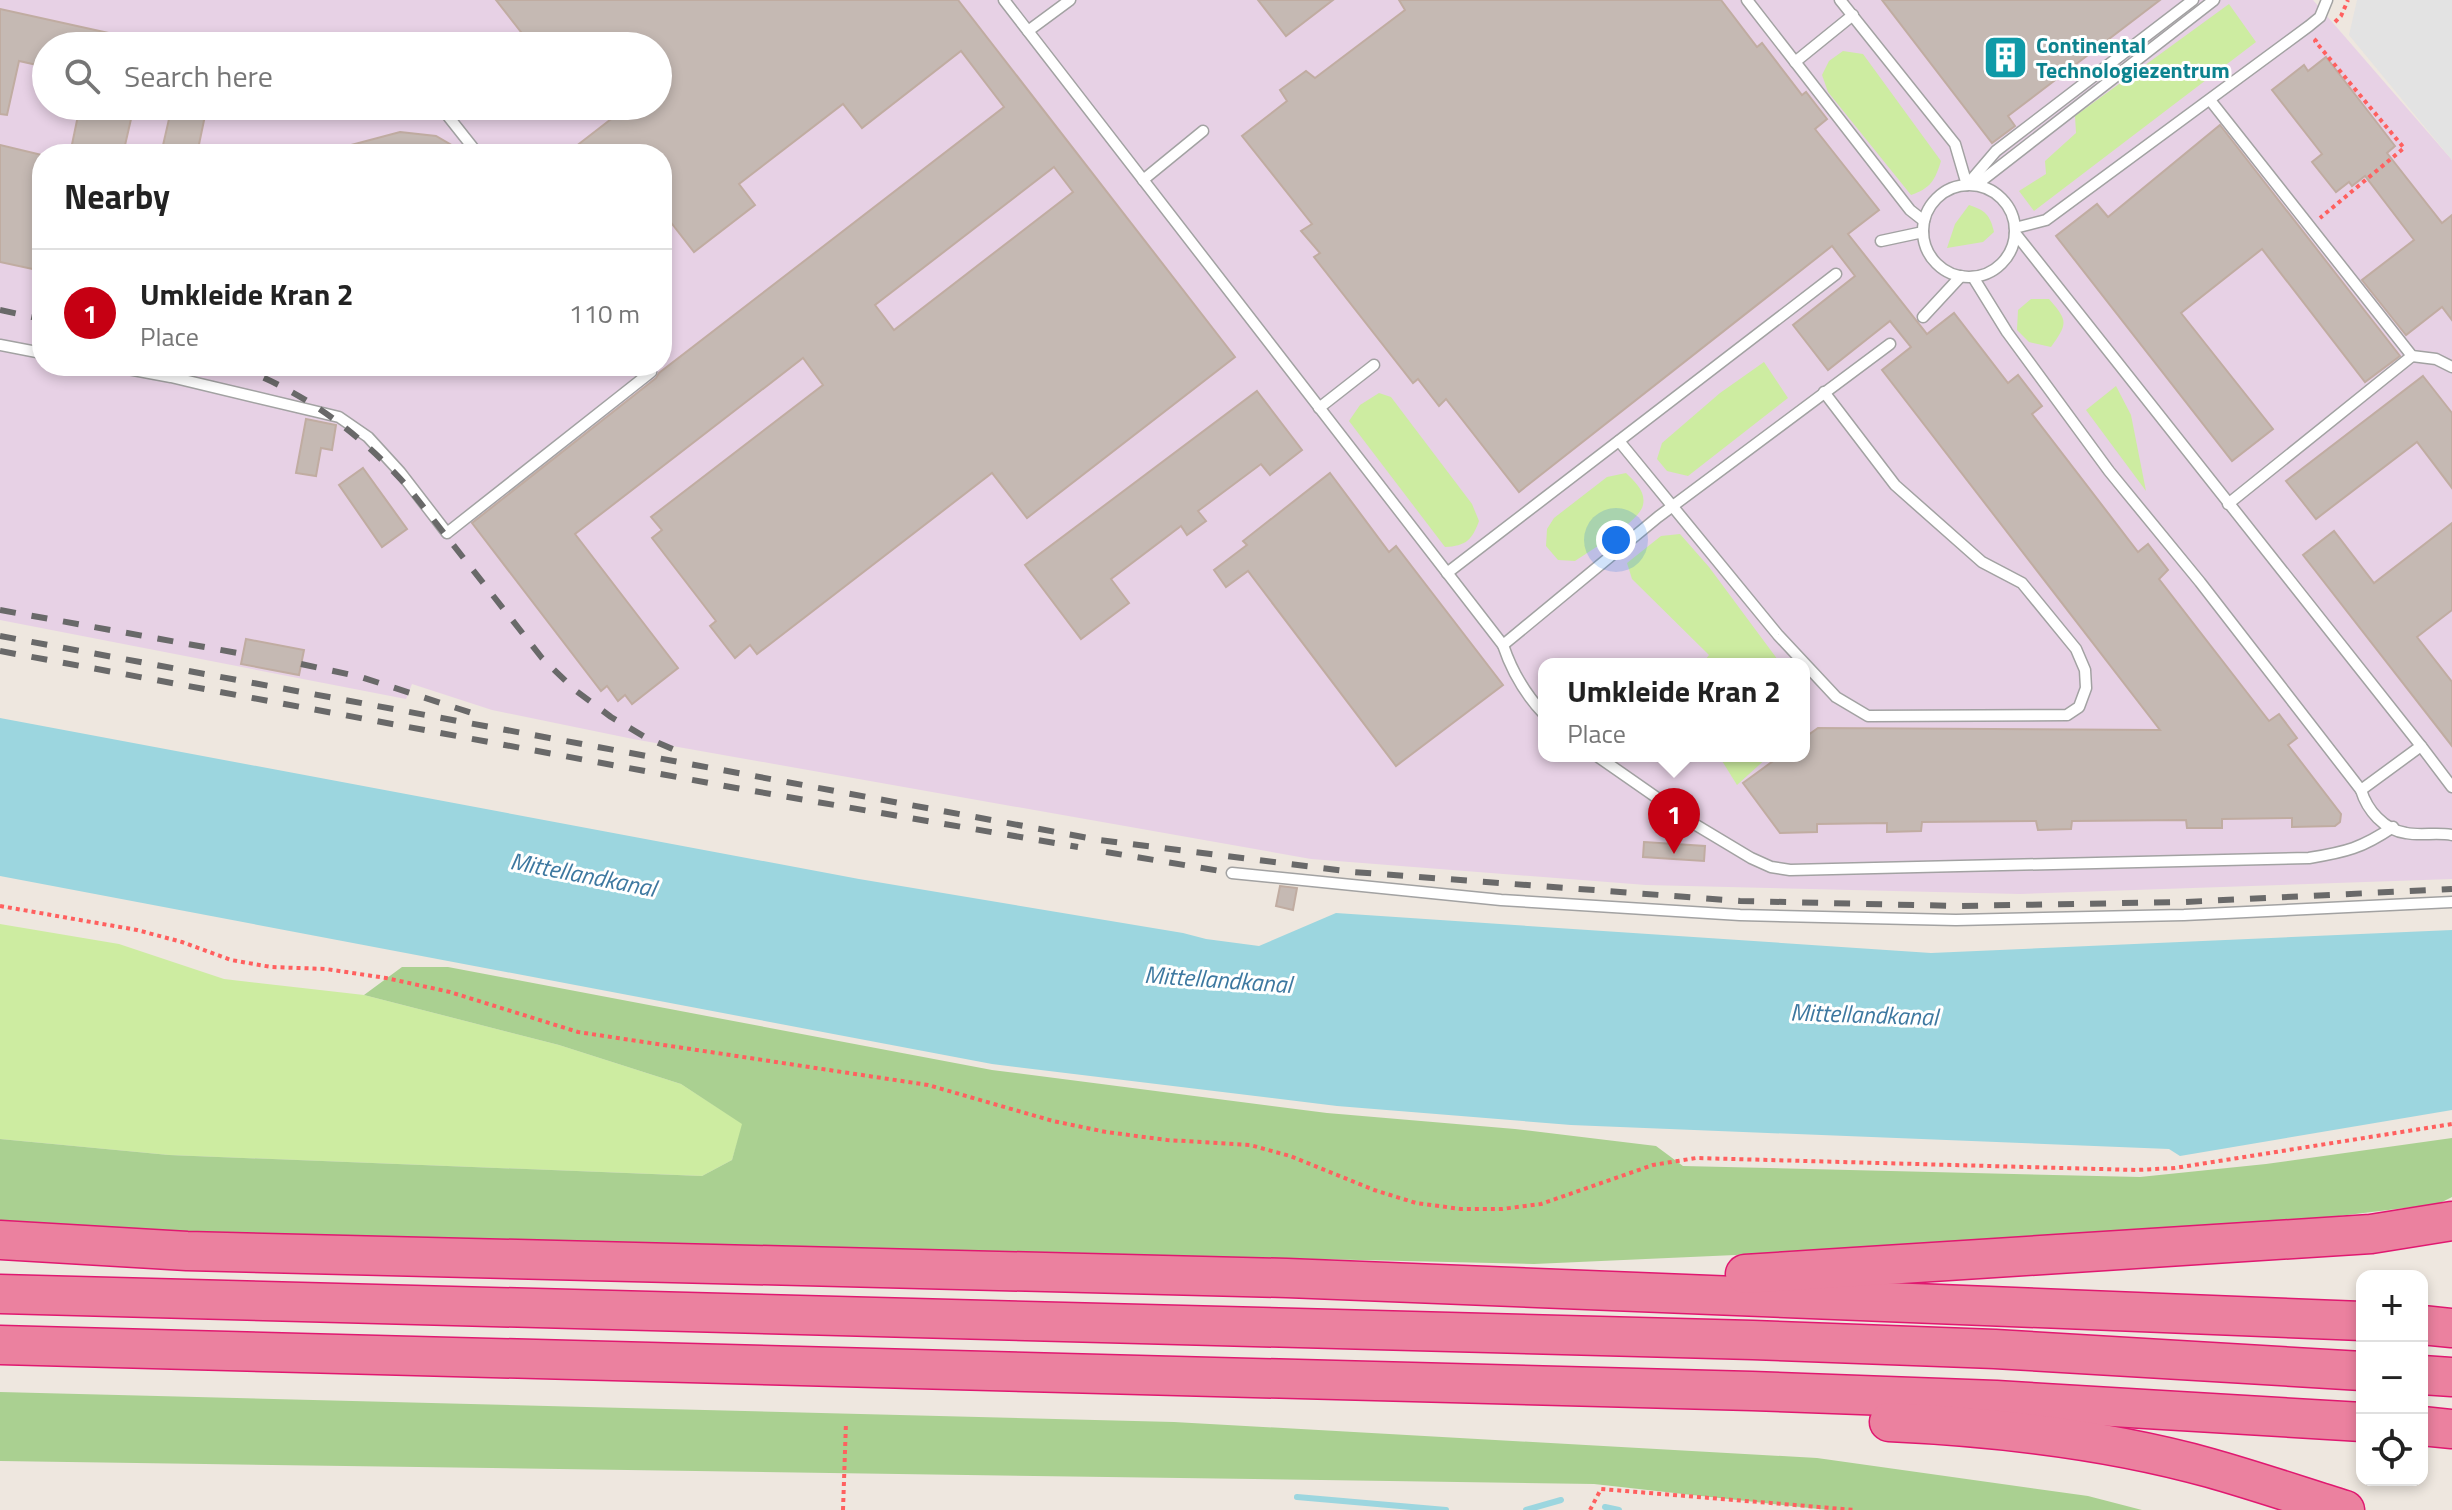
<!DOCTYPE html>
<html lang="en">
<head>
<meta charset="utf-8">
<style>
	:root { --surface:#fff; --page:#f2f2f2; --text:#222; --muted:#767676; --line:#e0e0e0; --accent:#c60013 }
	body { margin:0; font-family:"Titillium Web",sans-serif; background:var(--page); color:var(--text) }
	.controls { position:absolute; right:24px; bottom:24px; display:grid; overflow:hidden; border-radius:16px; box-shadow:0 4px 12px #0003 }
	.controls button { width:72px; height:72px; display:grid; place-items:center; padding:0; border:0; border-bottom:2px solid var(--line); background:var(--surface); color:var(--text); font:40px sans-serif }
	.you { position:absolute; left:1616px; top:540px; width:28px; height:28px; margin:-20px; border:6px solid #fff; border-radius:50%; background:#1a73e8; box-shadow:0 0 0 12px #1a73e833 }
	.badge { display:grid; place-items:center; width:52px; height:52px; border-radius:50%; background:var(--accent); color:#fff; font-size:26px; font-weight:700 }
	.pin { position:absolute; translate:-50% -66px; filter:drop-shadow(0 2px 4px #0008) }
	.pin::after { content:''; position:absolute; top:42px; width:28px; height:24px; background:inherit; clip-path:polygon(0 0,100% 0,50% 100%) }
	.popup { position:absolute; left:1538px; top:658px; width:272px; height:104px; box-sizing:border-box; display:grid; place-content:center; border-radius:16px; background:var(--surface); filter:drop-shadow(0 2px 6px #0005); font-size:26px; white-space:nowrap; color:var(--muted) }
	.popup b { font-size:30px; color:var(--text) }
	.popup::after { content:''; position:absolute; left:50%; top:100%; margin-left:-16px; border:16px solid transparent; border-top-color:var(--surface) }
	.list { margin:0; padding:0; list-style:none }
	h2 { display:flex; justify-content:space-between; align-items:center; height:104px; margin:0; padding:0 32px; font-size:34px }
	h2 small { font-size:26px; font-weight:400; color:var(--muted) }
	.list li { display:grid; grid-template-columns:52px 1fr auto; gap:24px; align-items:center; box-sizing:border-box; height:128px; padding:0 32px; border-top:2px solid var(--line) }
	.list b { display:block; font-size:30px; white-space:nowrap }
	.list p { margin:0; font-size:26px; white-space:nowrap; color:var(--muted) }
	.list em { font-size:26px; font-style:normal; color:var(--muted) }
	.icon { flex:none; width:44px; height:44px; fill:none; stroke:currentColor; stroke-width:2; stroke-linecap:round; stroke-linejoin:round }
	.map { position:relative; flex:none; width:2452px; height:1510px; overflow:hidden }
	.search { position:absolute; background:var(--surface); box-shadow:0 4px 12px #0003; left:32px; top:32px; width:640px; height:88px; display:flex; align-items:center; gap:20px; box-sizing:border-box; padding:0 28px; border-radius:44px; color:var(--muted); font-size:30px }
	.panel { position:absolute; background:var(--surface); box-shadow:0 4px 12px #0003; left:32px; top:144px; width:640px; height:232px; border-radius:32px }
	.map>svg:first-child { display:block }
</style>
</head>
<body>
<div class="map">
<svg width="2452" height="1510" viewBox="0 0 2452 1510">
	<rect width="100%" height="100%" fill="#eee7df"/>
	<path fill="#e7d1e5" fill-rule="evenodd" d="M0 0H2313L2452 160V879L2020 894 1646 885 1311 859 633 739 492 710 412 684 406 699 0 620ZM46 46H658V106H46ZM42 154H662V366H42ZM1544 664H1804V756H1544Z"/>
	<g fill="#cdeca1">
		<path d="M2229 4 2256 42 2034 211 2019 191 2046 174 2045 161 2076 133 2075 116Z"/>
		<path d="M1843 51 1863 54 1941 161C1935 180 1931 188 1911 195L1828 92 1822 75 1829 61Z"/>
		<path d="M1969 205C1985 210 1990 215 1994 232L1983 242 1947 248 1955 224Z"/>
		<path d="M2031 299H2049C2068 321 2068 323 2051 347L2029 342 2017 330 2018 310Z"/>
		<path d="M1764 362 1788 398 1688 476 1667 471 1657 459 1662 443 1720 393Z"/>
		<path d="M2116 386 2131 415 2146 491 2086 410Z"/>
		<path d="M1379 393 1391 397 1472 504 1479 521C1472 540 1466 546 1445 547L1349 421 1360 405Z"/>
		<path d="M1626 473C1635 482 1646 491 1643 505 1640 521 1590 551 1575 561L1558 560 1546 546 1547 529 1554 518 1607 477Z"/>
		<path d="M1680 534 1709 567 1781 664H1702L1709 655 1632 579 1627 563 1661 536Z"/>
		<path d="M1719 756H1769L1737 785Z"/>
		<path d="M0 924 119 944 224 979 364 995 559 1045 681 1084 743 1124 732 1160 702 1176 169 1155 0 1139Z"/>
	</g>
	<g fill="#aad091">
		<path d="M402 967H448L992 1070 1327 1113 1515 1129 1656 1146 1683 1166 2140 1177 2266 1164 2452 1138V1197L2438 1204 2314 1219 1937 1246 1534 1264 0 1229V1139L169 1155 702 1176 732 1160 742 1124 681 1084 559 1045 364 995Z"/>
		<path d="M0 1392 1174 1422 1817 1458 2088 1496 2142 1510H1828L1594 1484 0 1461Z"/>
	</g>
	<path fill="#e3e3e3" d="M2357 0H2452V160L2349 35Z"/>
	<path fill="#9cd6df" d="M0 718 859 879 1183 933 1206 939 1259 946 1336 913 1931 953 2452 930V1110L2180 1156 2169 1149 1571 1125 1337 1106 992 1064 0 876Z"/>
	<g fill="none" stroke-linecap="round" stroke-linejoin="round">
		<g stroke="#9cd6df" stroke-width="6">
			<path d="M1297 1497 1446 1510"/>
			<path d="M1605 1507 1619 1510"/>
			<path d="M1526 1510 1561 1500"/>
		</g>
	</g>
	<g fill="#c5b9b3" stroke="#c0aca1" stroke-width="2" fill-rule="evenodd">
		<path d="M496 0H958L1235 357 1027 518 992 473 757 654 750 645 735 658 710 626 716 621 652 538 662 530 651 517 823 385 803 358 575 534 678 668 632 704 625 695 618 701 607 686 601 691 472 523 656 378 659 373 1004 107 961 51 862 128 843 104 739 184 755 205 694 252 662 211V154H566L628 106H658V46H532ZM1054 167 1073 192 894 330 875 305Z"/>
		<path d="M1258 0H1333L1286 36Z"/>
		<path d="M1399 0H1721L1757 47 1762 43 1802 95 1806 92 1827 119 1815 129 1879 210 1848 234 1927 334 1954 313 2008 383 2018 375 2042 406 2032 414 2138 552 2148 544 2168 570 2159 579 2269 721 2279 714 2297 738 2288 745 2341 814 2340 822 2335 826 2292 827V818L2222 819V828H2187L2186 820 2072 821 2071 829 2038 830 2036 821 1922 822 1921 831 1887 832V823L1817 824V832L1780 833 1743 783 1780 756H1804V738L1818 728 2160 730 1882 370 1911 347 1890 321 1828 370 1793 325 1855 276 1832 246 1519 492 1446 399 1439 406 1418 379 1413 383 1314 257 1320 253 1301 231 1312 224 1242 136 1287 101 1280 90 1306 71 1315 78 1405 10Z"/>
		<path d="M1882 0H2160L2008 116 2015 126 1992 143Z"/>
		<path d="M0 9 136 39 135 46H46V67L19 61 7 115 0 114Z"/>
		<path d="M2326 57 2395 146 2387 153 2442 223 2452 215V320L2442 307 2406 335 2362 280 2414 240 2365 176 2352 186 2349 182 2336 192 2312 162 2322 154 2272 90 2304 65 2308 71Z"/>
		<path d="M80 106H134L123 154H70Z"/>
		<path d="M172 106H207L197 154H161Z"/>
		<path d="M2220 125 2400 356 2365 382 2262 249 2181 313 2273 429 2232 461 2056 236 2097 204 2108 217Z"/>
		<path d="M400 132 436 136 467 154H337L336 149Z"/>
		<path d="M0 145 42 155V206L39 220 42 221V271L0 262Z"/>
		<path d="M2423 376 2452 413V488L2417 442 2316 519 2286 481Z"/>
		<path d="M1257 391 1302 450 1270 475 1261 464 1198 511 1206 521 1187 535 1181 526 1111 579 1129 603 1081 639 1025 565Z"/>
		<path d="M306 419 336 425 332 450 321 448 316 476 296 473Z"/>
		<path d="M363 468 407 529 382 547 339 485Z"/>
		<path d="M1330 473 1389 552 1396 546 1503 685 1396 766 1248 571 1226 587 1214 570 1247 545 1243 541Z"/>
		<path d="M2452 523V610L2417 637 2452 682V746L2303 555 2334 531 2374 583Z"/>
		<path d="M246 639 304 650 299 675 241 664Z"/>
		<path d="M1644 842 1705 846 1704 861 1643 857Z"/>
		<path d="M1280 886 1297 888 1293 910 1276 906Z"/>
	</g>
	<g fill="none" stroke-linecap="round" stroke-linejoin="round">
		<defs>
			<g id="lane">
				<path d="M1004 0 1503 645 1658 517 1890 344"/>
				<path d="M1747 0 1910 210 1924 221"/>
				<path d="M1840 0 1955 144 1967 185"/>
				<path d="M1028 31 1070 0"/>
				<path d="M1795 62 1853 15"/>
				<path d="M2210 100 2412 356 2436 359 2452 367"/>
				<path d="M440 106 478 154"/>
				<path d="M1143 180 1203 131"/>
				<path d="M1967 185 1996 151 2193 0"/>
				<path d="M1976 185 2214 0"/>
				<circle cx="1969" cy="231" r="46"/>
				<path d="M2015 228 2046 220 2309 26 2320 17 2327 0"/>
				<path d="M1881 241 1923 232"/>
				<path d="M1973 277 2007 332 2109 471 2200 582 2361 790 2421 746 2015 233"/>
				<path d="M1923 317 1961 276"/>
				<path d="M0 345 42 353"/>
				<path d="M112 366 171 377 339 417 368 437 400 472 447 533 651 372 647 366"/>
				<path d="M1319 408 1374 365"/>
				<path d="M1619 441 1778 635 1836 697 1868 716 2067 715 2079 707 2086 688 2085 670 2076 649 2022 583 1982 562 1895 485 1824 392"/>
				<path d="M2228 504 2412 356"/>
				<path d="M1447 573 1836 274"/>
				<path d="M1503 645C1512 672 1524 693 1544 714"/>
				<path d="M2421 746 2452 787"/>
				<path d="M1597 756 1696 825 1751 858 1771 867 1790 870 2309 858C2346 852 2362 848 2393 827"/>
				<path d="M2361 790C2367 810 2384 830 2406 833 2421 836 2437 832 2452 835"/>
				<path d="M1232 873 1501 900 1740 915 1956 920 2184 915 2452 902"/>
			</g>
			<g id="highway">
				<path d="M0 1240 187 1251 1287 1278 2362 1321"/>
				<path d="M1745 1274 2371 1234 2452 1221"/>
				<path d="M0 1294 1753 1340 1995 1349 2362 1371"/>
				<path d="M2422 1325 2452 1328"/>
				<path d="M0 1345 1752 1391 1996 1400 2362 1422"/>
				<path d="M2422 1375 2452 1377"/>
				<path d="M1889 1422C1997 1427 2106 1439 2210 1468 2256 1481 2300 1496 2345 1510"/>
				<path d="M2422 1426 2452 1429"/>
			</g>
		</defs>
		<use href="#lane" stroke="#a2a2a2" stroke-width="13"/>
		<use href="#highway" stroke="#e01870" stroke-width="41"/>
		<g stroke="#ff605f" stroke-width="4" stroke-dasharray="4 4" stroke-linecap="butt">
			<path d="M2335 22 2341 16 2348 0"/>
			<path d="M2317 39 2315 41 2404 148 2320 218"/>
			<path d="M0 906 137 930 182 942 231 960 271 967 326 969 386 978 450 992 578 1032 928 1085 1053 1121 1106 1132 1167 1140 1250 1145 1290 1156 1374 1190 1416 1203 1461 1209H1502L1541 1204 1653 1165 1696 1158 2136 1170 2175 1168 2452 1124"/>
			<path d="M843 1510 846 1422"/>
			<path d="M1590 1510 1601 1489 1855 1510"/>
		</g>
		<use href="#lane" stroke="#fff" stroke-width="10"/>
		<use href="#highway" stroke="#eb819f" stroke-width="38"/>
		<g stroke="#696969" stroke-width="6" stroke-dasharray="16 16" stroke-linecap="butt">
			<path d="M0 310 42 319"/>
			<path d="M234 366C303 390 359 433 407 486L542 658 575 690 611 717 645 737 686 755"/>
			<path d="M0 610 243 654"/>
			<path d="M0 636 1099 840 1353 872 1740 901 1958 906 2184 902 2452 889"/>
			<path d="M0 651 736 788 1078 847"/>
			<path d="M301 664 361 677 481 716"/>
			<path d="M1106 852 1232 873"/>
		</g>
	</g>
	<defs>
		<symbol id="building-square" viewBox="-11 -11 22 22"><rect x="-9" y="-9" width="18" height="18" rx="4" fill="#0f9aa8" stroke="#fff"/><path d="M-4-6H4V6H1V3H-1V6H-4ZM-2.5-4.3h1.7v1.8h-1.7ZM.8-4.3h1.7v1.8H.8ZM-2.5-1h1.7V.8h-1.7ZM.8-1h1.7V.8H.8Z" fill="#fff"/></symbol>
	</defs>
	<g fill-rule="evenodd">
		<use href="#building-square" x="1980" y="32" width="51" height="51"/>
	</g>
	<g text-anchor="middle" stroke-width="6" stroke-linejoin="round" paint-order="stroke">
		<g font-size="22" font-weight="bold" fill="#0d838f" stroke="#fff" text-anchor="start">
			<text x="2036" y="53">Continental<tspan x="2036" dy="25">Technologiezentrum</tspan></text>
		</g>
		<g font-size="24" font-style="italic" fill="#3d78a0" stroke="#fff">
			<text transform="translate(583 875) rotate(11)" y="8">Mittellandkanal</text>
			<text transform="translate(1218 980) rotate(4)" y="8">Mittellandkanal</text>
			<text transform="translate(1864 1015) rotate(2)" y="8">Mittellandkanal</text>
		</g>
	</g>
</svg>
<div class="controls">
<button>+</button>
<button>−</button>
<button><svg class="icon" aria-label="locate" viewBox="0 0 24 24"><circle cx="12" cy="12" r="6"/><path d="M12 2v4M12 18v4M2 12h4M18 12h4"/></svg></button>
</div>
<div class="you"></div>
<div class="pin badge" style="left:1674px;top:854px">1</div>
<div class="popup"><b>Umkleide Kran 2</b>Place</div>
<div class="search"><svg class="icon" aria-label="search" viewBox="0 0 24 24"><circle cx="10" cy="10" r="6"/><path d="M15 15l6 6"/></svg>Search here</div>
<section class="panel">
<h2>Nearby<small></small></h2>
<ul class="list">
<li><span class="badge">1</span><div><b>Umkleide Kran 2</b><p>Place</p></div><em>110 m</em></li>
</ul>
</section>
</div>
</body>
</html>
